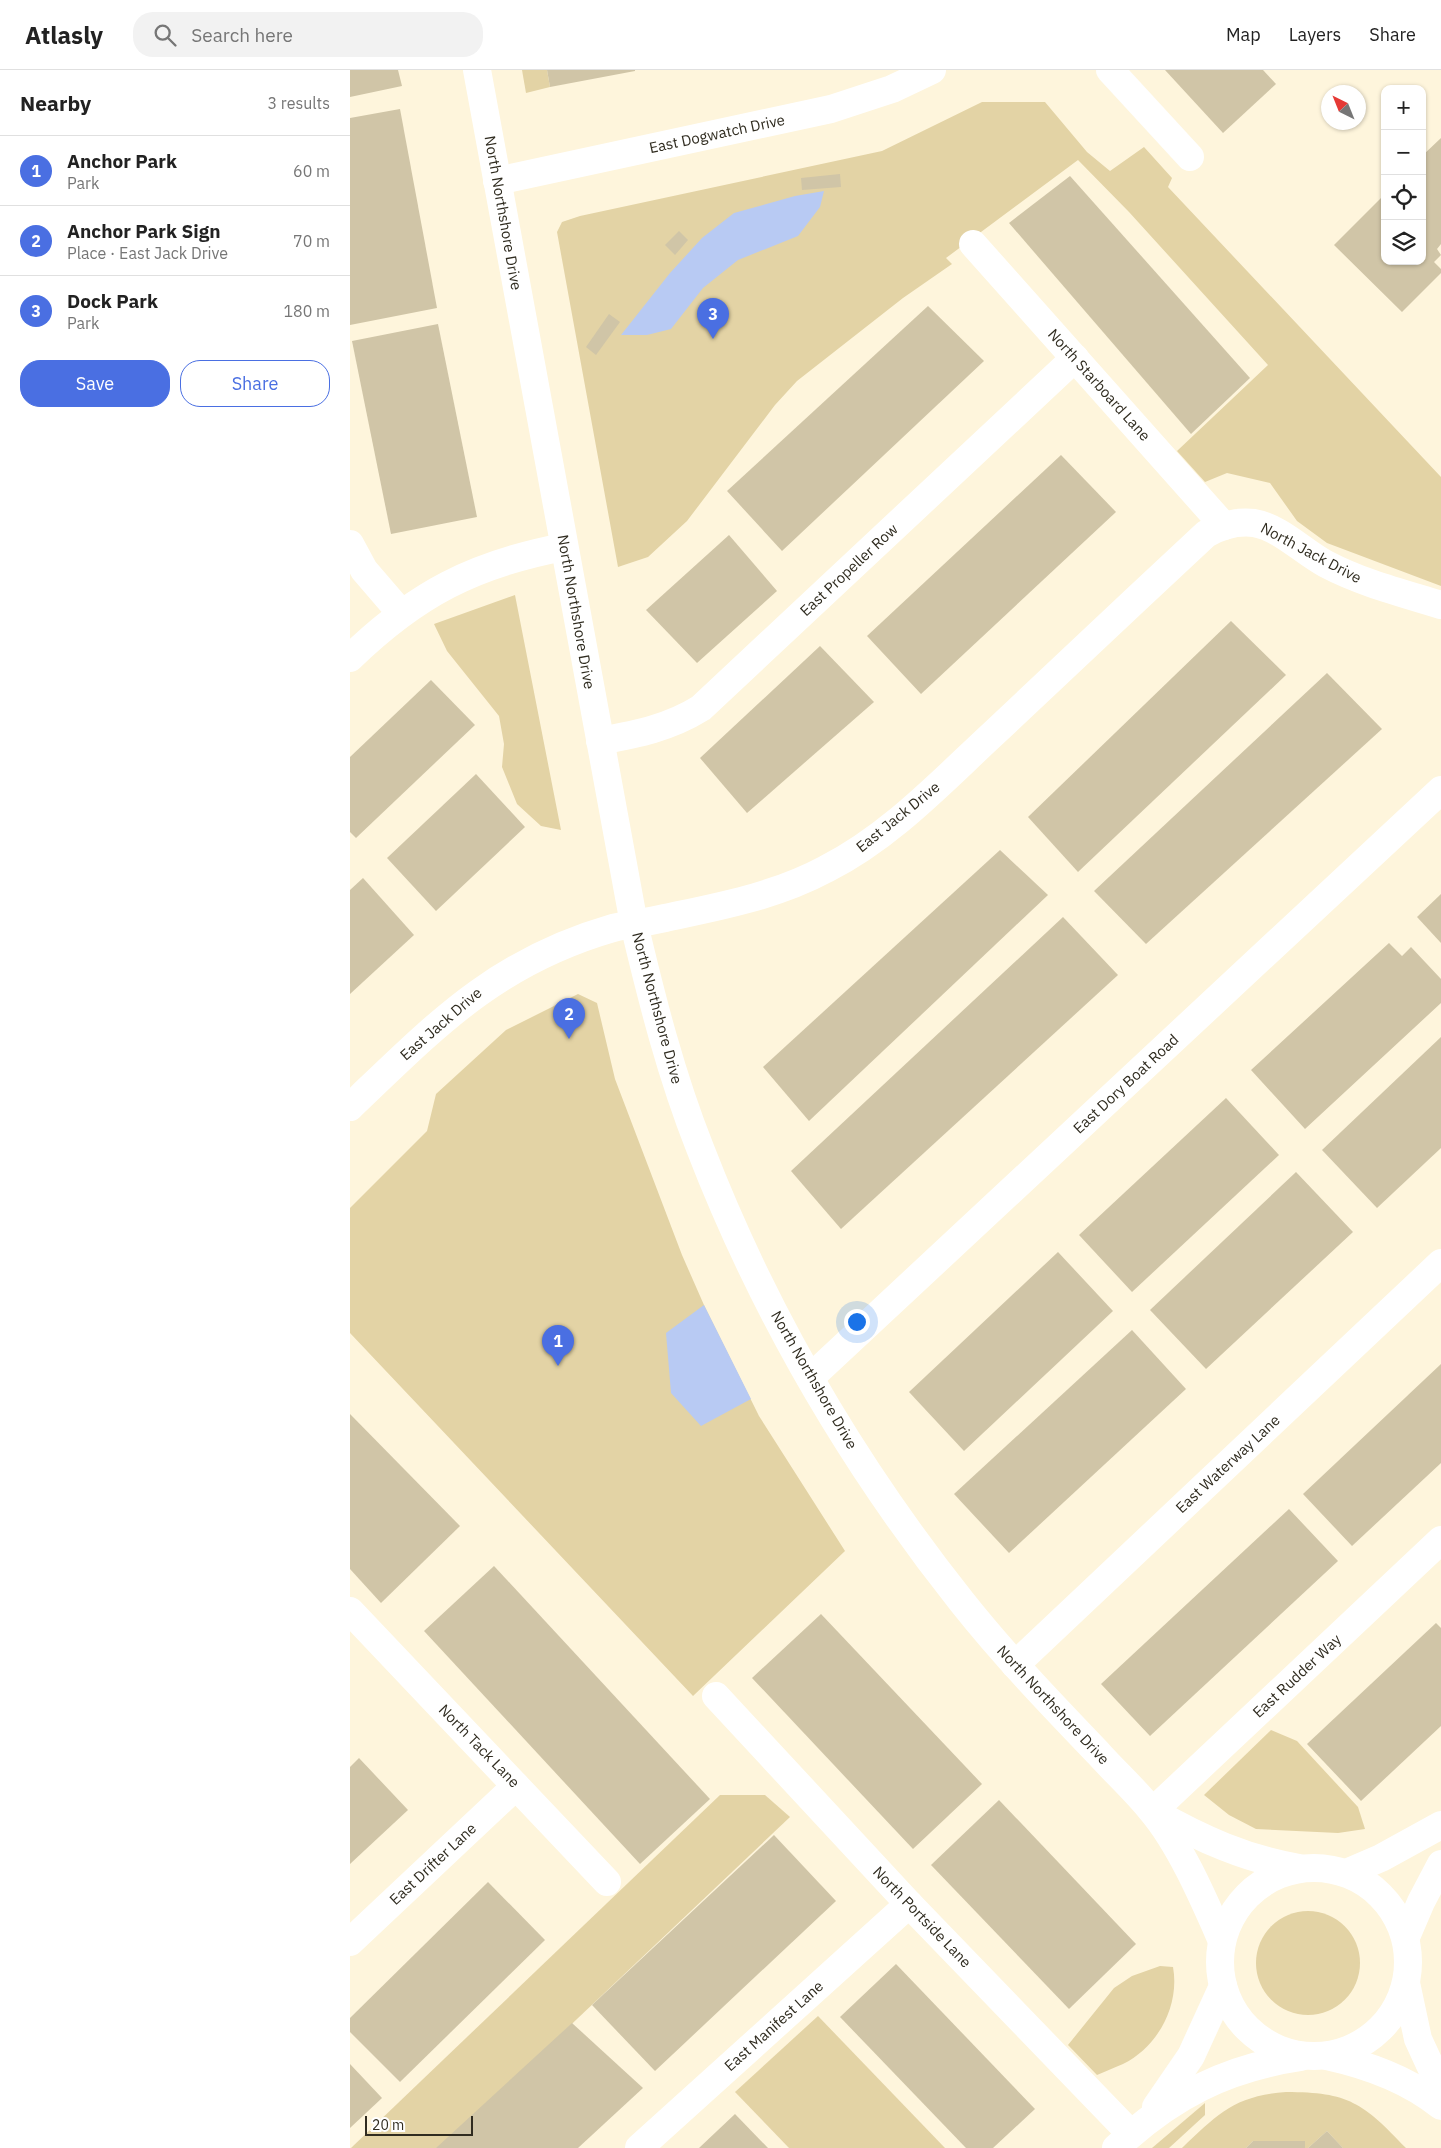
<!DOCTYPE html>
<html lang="en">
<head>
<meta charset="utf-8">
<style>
	:root { --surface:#fff; --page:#f2f2f2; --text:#222; --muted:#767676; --line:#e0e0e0; --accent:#4a6fe2 }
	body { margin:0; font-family:"IBM Plex Sans",sans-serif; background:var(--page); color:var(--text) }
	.controls { position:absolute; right:15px; top:15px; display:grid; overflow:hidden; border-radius:10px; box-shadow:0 1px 4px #0004 }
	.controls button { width:45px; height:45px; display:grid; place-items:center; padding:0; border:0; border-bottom:1px solid var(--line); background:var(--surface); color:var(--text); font:25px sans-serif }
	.compass { position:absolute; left:971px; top:15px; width:45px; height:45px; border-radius:50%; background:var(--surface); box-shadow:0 1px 4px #0004; rotate:317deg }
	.scale { position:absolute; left:15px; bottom:12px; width:108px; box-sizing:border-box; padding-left:5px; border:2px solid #302c20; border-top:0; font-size:14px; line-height:18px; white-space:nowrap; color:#302c20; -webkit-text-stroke:4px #fff; paint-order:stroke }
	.you { position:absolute; left:506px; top:1251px; width:18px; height:18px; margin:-12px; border:4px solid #fff; border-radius:50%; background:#1a73e8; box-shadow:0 0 0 8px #1a73e833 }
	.badge { display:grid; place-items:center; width:32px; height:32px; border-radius:50%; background:var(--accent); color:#fff; font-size:16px; font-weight:700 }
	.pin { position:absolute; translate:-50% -41px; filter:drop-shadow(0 1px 2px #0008) }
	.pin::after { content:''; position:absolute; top:26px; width:18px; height:15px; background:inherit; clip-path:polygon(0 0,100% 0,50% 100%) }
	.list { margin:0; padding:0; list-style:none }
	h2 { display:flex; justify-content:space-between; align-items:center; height:65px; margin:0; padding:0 20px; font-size:21px }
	h2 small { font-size:16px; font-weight:400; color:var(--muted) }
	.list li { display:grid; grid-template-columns:32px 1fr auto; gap:15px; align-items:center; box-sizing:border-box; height:70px; padding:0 20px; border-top:1px solid var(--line) }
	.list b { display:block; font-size:19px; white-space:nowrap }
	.list p { margin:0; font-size:16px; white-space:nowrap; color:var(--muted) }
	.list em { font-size:16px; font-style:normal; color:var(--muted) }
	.actions { display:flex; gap:10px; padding:15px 20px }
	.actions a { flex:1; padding:11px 0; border:1px solid var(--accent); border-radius:20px; text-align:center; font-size:18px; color:var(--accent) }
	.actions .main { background:var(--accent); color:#fff }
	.icon { flex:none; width:28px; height:28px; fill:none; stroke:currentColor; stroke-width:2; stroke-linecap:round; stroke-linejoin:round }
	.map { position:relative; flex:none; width:1091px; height:2078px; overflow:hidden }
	header { display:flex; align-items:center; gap:30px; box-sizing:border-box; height:70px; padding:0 25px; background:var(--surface); border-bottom:1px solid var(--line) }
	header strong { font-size:24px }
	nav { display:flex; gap:28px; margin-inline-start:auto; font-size:18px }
	.search { width:350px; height:45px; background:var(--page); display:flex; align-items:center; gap:12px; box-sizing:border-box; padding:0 18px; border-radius:20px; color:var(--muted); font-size:19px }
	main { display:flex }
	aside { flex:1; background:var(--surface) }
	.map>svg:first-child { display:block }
</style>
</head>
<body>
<header>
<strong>Atlasly</strong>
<div class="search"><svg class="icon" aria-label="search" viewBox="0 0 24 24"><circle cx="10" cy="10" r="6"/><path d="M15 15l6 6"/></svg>Search here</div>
<nav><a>Map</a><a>Layers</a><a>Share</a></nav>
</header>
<main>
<aside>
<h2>Nearby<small>3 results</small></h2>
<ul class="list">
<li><span class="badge">1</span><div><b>Anchor Park</b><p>Park</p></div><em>60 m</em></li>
<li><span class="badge">2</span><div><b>Anchor Park Sign</b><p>Place · East Jack Drive</p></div><em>70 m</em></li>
<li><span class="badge">3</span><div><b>Dock Park</b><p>Park</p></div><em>180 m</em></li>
</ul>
<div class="actions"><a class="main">Save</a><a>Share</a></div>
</aside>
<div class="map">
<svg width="1091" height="2078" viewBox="0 0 1091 2078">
	<rect width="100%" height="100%" fill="#fef5dc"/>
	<g fill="#e3d3a5">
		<path d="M172 0H197L200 17 176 23Z"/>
		<path d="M632 32H695L737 82 760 101 794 77 822 108 818 117 1091 407V516L977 473 947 451 920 413 877 403 855 412 827 381 918 295 779 142 728 90 596 188 602 194 553 228 447 311 425 335 337 451 298 487 268 497 207 162 212 152 230 146 532 81Z"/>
		<path d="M165 525 211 760 191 756 167 734 152 697 154 674 149 646 97 581 84 554Z"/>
		<path d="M228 924 247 933 265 1009 332 1185 354 1235 409 1346 495 1481 343 1626 0 1263V1138L77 1061 86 1024 156 960Z"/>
		<path d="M921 1660 947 1671 1008 1737 1015 1759 988 1763 906 1759 879 1745 854 1725Z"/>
		<path d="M370 1725H415L440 1747 91 2078H1Z"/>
		<circle cx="958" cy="1893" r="52"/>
		<path d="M810 1896 823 1897C830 1935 808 1977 773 1994 764 1998 756 2001 747 2005L718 1975 764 1918 782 1906Z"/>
		<path d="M468 1946 595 2078H439L385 2022Z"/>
		<path d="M936 2022C999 2022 1013 2033 1056 2078H993L977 2061 958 2078H955V2071H903L896 2078H832C868 2044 884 2026 936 2022Z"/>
		<path d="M855 2033V2045L819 2078H802Z"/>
	</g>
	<g fill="#b8caf3">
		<path d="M474 121 470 137 448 166 388 190 353 218 321 259 297 265H271L320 203 352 168 384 143 445 126Z"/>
		<path d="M354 1235 401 1329 351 1356 321 1323 316 1263Z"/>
	</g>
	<g fill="#d0c5a7">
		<path d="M0 0H48L52 16 0 27Z"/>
		<path d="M197 0H285V1L200 17Z"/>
		<path d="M815 0H913L926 14 873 63Z"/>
		<path d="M50 39 87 238 0 255V48Z"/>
		<path d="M1091 68V174L1087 179 1091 185 1084 192 1091 199V203L1052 242 984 175 1035 124V191H1072V86Z"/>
		<path d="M490 104 491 117 452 120 451 108Z"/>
		<path d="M720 106 900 308 841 364 659 153Z"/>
		<path d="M329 161 338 170 325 185 315 175Z"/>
		<path d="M578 236 634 291 432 481 377 421Z"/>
		<path d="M259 244 270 252 246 285 236 277Z"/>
		<path d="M88 254 127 447 41 464 2 271Z"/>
		<path d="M711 385 766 442 571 624 517 566Z"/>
		<path d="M379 465 427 521 347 593 296 540Z"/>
		<path d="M881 551 936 605 728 802 678 747Z"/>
		<path d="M470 576 524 632 397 743 350 688Z"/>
		<path d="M977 603 1032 659 796 874 744 821Z"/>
		<path d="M81 610 125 655 6 768 0 762V687Z"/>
		<path d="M126 704 175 757 86 841 37 788Z"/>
		<path d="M650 780 698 825 459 1051 413 997Z"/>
		<path d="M13 808 64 865 0 924V820Z"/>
		<path d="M1091 824V873L1067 847Z"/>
		<path d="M713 847 768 905 491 1159 441 1101Z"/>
		<path d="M1039 873 1052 886 1061 877 1091 909V933L955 1059 901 1000Z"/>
		<path d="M1091 967V1078L1027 1138 972 1080Z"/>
		<path d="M876 1028 929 1085 782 1222 729 1165Z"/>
		<path d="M946 1102 1003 1162 856 1299 800 1240Z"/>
		<path d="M708 1182 763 1241 614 1381 559 1322Z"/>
		<path d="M782 1260 836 1319 659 1483 604 1424Z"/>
		<path d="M1091 1294V1393L1002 1476 953 1424Z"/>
		<path d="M0 1344 110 1456 31 1533 0 1499Z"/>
		<path d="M939 1439 988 1491 800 1666 751 1614Z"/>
		<path d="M144 1496 360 1729 290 1794 74 1561Z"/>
		<path d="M471 1544 632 1714 563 1779 402 1608Z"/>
		<path d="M1086 1553 1091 1558V1656L1011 1731 957 1674Z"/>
		<path d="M9 1688 58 1740 0 1794V1697Z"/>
		<path d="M649 1730 786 1874 719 1939 581 1795Z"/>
		<path d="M424 1765 486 1831 305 2001 242 1935Z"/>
		<path d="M138 1812 195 1870 50 2012 0 1962V1948Z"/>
		<path d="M546 1894 685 2039 643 2078H616L490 1947Z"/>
		<path d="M222 1953 293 2018 228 2078H86Z"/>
		<path d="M0 1994 32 2028 0 2058Z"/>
		<path d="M385 2044 418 2078H349Z"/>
		<path d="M977 2061 993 2078H958Z"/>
		<path d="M903 2071H955V2078H896Z"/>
	</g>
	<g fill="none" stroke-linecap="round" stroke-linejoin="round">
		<g stroke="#fff" stroke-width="28">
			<path d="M127 0 284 854C302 930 321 1005 350 1078 413 1241 503 1395 612 1532 654 1585 701 1634 748 1683 765 1702 785 1720 801 1740 830 1774 854 1830 872 1871"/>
			<path d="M760 0 840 87"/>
			<path d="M147 111 481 39 542 19 582 0"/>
			<path d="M623 174 874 456"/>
			<path d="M0 474 14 500 51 543"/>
			<path d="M0 588C66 524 124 494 214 477"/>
			<path d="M250 671C287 664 319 658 351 638L725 288"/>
			<path d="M0 1037C86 955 145 892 263 858 280 854 298 852 315 848 371 836 426 826 476 799 541 766 592 711 644 663 715 596 785 530 856 464 870 456 887 451 904 453 931 458 952 481 976 494 1012 513 1052 523 1091 535"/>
			<path d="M460 1308 1091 720"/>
			<path d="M0 1541 257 1812"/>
			<path d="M665 1595 1091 1193"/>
			<path d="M366 1626 559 1834 781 2064"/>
			<path d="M803 1741 1091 1470"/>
			<path d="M804 1742C851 1769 896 1789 949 1798"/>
			<circle cx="964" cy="1892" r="94"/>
			<path d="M996 1803 1031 1788 1091 1755"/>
			<path d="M1056 1867 1071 1832 1091 1794"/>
			<path d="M0 1872 166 1716"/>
			<path d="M1056 1913 1068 1969 1091 2019"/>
			<path d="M977 1986C1018 1995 1058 2009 1091 2036"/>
			<path d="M806 2037 841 1986 873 1916"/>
			<path d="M289 2078 559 1834"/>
			<path d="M766 2078C821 2026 876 1998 951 1987"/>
		</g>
	</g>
	<g text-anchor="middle" stroke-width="4.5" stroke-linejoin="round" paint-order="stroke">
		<g font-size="15" fill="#302c20" stroke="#fff">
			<text transform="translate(367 64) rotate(-12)" y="5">East Dogwatch Drive</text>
			<text transform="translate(153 143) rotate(80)" y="5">North Northshore Drive</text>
			<text transform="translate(749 315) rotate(48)" y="5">North Starboard Lane</text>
			<text transform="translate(961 483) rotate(28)" y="5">North Jack Drive</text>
			<text transform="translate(499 500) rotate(-43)" y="5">East Propeller Row</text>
			<text transform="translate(226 542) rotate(80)" y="5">North Northshore Drive</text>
			<text transform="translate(548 747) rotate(-39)" y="5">East Jack Drive</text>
			<text transform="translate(307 938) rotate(75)" y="5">North Northshore Drive</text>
			<text transform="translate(91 954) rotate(-41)" y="5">East Jack Drive</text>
			<text transform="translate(776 1014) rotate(-43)" y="5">East Dory Boat Road</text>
			<text transform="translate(464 1310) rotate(60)" y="5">North Northshore Drive</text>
			<text transform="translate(878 1394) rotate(-43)" y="5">East Waterway Lane</text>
			<text transform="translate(947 1606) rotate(-43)" y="5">East Rudder Way</text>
			<text transform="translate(703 1635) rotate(47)" y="5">North Northshore Drive</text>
			<text transform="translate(129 1676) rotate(46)" y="5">North Tack Lane</text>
			<text transform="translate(83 1794) rotate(-43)" y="5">East Drifter Lane</text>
			<text transform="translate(572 1847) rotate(46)" y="5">North Portside Lane</text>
			<text transform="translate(424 1956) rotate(-42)" y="5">East Manifest Lane</text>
		</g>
	</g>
</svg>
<div class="controls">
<button>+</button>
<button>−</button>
<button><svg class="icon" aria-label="locate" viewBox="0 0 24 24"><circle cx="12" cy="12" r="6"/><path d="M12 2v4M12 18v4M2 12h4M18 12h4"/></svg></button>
<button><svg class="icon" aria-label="layers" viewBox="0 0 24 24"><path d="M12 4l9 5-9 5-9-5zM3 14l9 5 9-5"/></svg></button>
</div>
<svg class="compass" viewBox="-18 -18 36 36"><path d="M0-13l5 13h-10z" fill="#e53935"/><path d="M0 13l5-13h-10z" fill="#767676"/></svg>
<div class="scale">20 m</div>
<div class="you"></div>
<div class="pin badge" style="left:208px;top:1296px">1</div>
<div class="pin badge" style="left:219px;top:969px">2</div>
<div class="pin badge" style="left:363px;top:269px">3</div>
</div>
</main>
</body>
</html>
